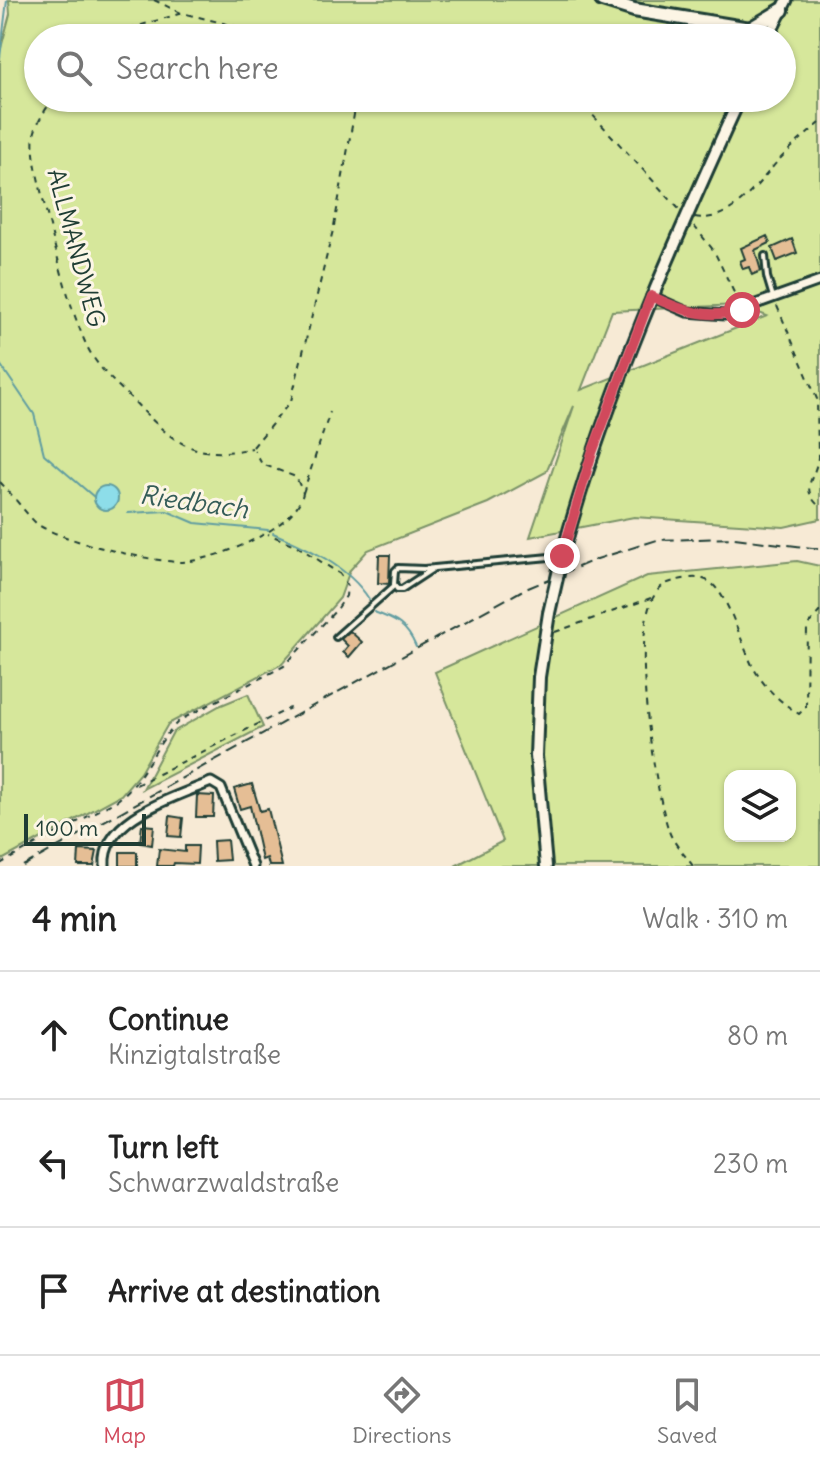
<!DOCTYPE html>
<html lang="en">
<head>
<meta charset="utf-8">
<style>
	:root { --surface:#fff; --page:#f2f2f2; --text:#222; --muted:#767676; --line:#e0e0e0; --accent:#d1495b }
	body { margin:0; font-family:Delius,sans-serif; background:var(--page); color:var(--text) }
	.controls { position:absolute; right:24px; bottom:24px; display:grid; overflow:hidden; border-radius:16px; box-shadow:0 2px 6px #0004 }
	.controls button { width:72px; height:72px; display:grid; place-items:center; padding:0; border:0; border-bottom:2px solid var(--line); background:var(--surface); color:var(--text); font:40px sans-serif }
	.scale { position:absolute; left:24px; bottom:20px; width:122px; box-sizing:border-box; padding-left:8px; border:4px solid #1f3d34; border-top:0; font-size:22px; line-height:28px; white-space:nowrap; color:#1f3d34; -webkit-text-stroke:6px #fcf5e5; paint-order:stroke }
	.stop { position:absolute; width:24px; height:24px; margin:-18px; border:6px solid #d1495b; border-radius:50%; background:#fff }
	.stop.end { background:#d1495b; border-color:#fff; box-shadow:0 2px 8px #0008 }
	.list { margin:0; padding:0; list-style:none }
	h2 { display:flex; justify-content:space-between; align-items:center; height:104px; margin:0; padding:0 32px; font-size:34px }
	h2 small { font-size:26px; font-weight:400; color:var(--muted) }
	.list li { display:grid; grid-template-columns:52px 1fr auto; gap:24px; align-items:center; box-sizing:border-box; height:128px; padding:0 32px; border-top:2px solid var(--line) }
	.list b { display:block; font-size:30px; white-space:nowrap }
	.list p { margin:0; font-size:26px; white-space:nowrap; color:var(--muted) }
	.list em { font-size:26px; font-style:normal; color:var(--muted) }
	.icon { flex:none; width:44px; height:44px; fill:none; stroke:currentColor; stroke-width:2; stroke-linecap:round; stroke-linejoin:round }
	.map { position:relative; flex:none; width:820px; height:866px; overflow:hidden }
	.search { position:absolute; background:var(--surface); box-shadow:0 2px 6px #0004; left:24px; right:24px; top:24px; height:88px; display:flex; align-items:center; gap:20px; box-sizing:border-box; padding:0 28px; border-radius:44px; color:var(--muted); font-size:30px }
	.sheet { height:488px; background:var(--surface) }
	nav { display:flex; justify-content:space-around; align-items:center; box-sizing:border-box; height:112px; border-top:2px solid var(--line); background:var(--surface); font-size:22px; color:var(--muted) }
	nav a { display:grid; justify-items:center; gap:4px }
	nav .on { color:var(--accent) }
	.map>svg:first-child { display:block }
</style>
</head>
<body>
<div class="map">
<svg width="820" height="866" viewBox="0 0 820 866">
	<rect width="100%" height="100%" fill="#f7ead5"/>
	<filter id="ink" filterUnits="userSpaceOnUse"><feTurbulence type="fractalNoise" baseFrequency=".0125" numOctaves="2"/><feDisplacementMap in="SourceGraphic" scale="16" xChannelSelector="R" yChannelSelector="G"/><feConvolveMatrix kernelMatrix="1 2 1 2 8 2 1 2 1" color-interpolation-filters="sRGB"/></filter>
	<g filter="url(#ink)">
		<g fill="#d6e79b" stroke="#7a9268" stroke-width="2" fill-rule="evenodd">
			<path d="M9 0H820V519L784 527 634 517 530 537 574 406 546 472 488 503 368 550 350 570 340 598 282 664 168 724 140 773 121 795 0 861V52L10 14ZM38 38H782V98H38ZM738 305 767 316 581 390 612 311Z"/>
			<path d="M797 561 820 566V866H455L503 841 435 672 647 576ZM730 776H790V836H730Z"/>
			<path d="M248 694 263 727 143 789 173 732 219 706Z"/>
		</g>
		<circle fill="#8ddde9" stroke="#619da1" stroke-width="2" cx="106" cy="498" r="12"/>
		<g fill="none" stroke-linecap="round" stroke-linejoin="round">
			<g stroke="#619da1" stroke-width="2">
				<path d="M0 58 7 0"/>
				<path d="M0 364 34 414 44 454 94 497"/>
				<path d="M128 513 167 511 195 523 268 530"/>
				<path d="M273 533C308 548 348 566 369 599"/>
				<path d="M374 612C396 620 407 625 416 647"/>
			</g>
		</g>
		<g fill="#e5be95" stroke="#1f3d34" stroke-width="2">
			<path d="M767 236 770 243 755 250 761 271 752 275 749 267 743 269 740 261 745 259 741 248Z"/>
			<path d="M792 239 797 253 777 261 772 248Z"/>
			<path d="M379 555H390L389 584 378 583Z"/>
			<path d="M350 631 362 642 349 657 343 652 348 646 341 639Z"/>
			<path d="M252 784 260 811 268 809 282 866H269L267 858 262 860 250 806 240 809 234 789Z"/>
			<path d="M197 795 214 796 213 817H196Z"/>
			<path d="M170 816 183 818 181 837 168 836Z"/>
			<path d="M142 825 154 826 152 845 140 843Z"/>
			<path d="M227 840 229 860 214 861 213 841Z"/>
			<path d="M185 846H198L197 864 174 863 173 866H157L159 849 185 852Z"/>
			<path d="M79 850 97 851 94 866H78Z"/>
			<rect x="120" y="852" width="17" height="14"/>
		</g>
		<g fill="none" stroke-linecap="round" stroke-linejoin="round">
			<defs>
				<g id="service">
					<path d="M765 256 767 277 773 297"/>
					<path d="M434 568 402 589H397L394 584 395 571 398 568 424 569 560 556"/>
					<path d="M336 637 395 585"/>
				</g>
				<g id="minor">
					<path d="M651 296 687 312 725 315 820 281"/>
					<path d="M105 866C101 818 176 797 211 782L221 788 253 866"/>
				</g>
				<path id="tertiary" d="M768 38 787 0"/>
				<g id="secondary">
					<path d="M562 556C605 396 672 247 740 98"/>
					<path d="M546 866 536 756 539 677 549 613"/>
				</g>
				<g id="primary">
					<path d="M602 0 634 10 750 29 763 38"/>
					<path d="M718 26 739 38"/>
					<path d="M750 29 782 10"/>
				</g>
			</defs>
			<use href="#service" stroke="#1f3d34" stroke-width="10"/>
			<use href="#minor" stroke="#1f3d34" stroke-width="13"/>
			<use href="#tertiary" stroke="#1f3d34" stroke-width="15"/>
			<use href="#secondary" stroke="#1f3d34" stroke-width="16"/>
			<use href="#primary" stroke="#1f3d34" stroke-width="18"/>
			<g stroke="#1f3d34" stroke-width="2" stroke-dasharray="6 6" stroke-linecap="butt">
				<path d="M154 0 181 13"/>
				<path d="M121 38 135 27 182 13 284 38"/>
				<path d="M55 98C46 107 37 122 34 135 30 156 46 209 51 231 60 268 70 307 85 342 94 363 110 379 127 394 168 436 187 463 252 448"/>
				<path d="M577 98 679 209"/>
				<path d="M695 217C731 224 757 184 778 161 791 147 806 135 820 123"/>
				<path d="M694 226 714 251 739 303"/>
				<path d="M777 306 817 399 818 457C816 479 798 487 820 507"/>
				<path d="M253 447 291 401 334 226 357 98"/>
				<path d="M0 482C11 493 27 515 37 524 59 540 152 562 180 562 213 562 296 529 303 493L296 477 262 464 254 450"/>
				<path d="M303 493 330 412"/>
				<path d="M555 632 651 598"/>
				<path d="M136 785 290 708"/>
				<path d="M0 864 116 801C146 779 153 745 180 720L284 666 338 608 346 596 347 586 340 574 297 546 268 534"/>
				<path d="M693 866C685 855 673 843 669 831 654 787 630 635 654 596 660 585 666 583 678 580 687 578 700 576 708 581 728 592 742 646 753 667 765 688 779 701 799 714L806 707 807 626 820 611"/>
			</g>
			<use href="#service" stroke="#fcf5e5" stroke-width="4"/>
			<use href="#minor" stroke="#fcf5e5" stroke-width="7"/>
			<use href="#tertiary" stroke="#fcf5e5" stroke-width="9"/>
			<use href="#secondary" stroke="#fcf5e5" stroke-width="10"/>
			<use href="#primary" stroke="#fcf5e5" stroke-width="12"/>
			<path stroke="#1f3d34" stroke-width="2" stroke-dasharray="12 6" stroke-linecap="butt" d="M23 866 521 591 597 559 657 540 734 538 820 549"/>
			<defs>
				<path id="secondary-bridge" d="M549 613 562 556"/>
			</defs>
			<use href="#secondary-bridge" stroke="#1f3d34" stroke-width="16" stroke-linecap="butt"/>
			<use href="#secondary-bridge" stroke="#fcf5e5" stroke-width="10"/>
		</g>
	</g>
	<g fill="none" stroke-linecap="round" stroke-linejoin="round" filter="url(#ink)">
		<path stroke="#d1495b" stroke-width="10" d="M562 556 592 453 651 296C682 311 708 320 742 310"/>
	</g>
	<g text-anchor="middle" stroke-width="6" stroke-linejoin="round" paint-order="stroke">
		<g font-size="24" fill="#1f3d34" stroke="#fcf5e5">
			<text transform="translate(76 248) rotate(75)" y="8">ALLMANDWEG</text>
		</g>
		<g font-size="26" font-style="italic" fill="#355d58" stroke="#fcf5e5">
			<text transform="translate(194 502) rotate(8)" y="9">Riedbach</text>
		</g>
	</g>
</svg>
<div class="controls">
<button><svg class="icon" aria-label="layers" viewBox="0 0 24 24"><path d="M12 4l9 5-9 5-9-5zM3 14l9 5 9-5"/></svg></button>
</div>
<div class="scale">100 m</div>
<div class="stop" style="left:742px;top:310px"></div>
<div class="stop end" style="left:562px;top:556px"></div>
<div class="search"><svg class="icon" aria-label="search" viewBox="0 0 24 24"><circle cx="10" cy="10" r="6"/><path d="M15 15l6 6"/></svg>Search here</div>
</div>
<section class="sheet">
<h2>4 min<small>Walk · 310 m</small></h2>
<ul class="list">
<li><svg class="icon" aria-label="ahead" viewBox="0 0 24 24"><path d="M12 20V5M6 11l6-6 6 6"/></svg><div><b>Continue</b><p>Kinzigtalstraße</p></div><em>80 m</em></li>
<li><svg class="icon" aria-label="left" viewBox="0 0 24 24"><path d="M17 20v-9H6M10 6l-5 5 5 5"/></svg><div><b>Turn left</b><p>Schwarzwaldstraße</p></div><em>230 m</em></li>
<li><svg class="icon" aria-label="arrive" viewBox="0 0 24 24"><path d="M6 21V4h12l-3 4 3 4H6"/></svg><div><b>Arrive at destination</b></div></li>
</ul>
</section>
<nav>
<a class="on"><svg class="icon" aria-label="map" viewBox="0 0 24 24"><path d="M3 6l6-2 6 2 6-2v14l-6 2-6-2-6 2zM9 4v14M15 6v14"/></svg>Map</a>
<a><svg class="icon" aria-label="directions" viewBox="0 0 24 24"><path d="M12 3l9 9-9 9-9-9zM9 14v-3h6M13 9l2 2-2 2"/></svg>Directions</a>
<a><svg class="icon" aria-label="saved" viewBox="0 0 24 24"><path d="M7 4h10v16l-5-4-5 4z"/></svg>Saved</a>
</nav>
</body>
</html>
